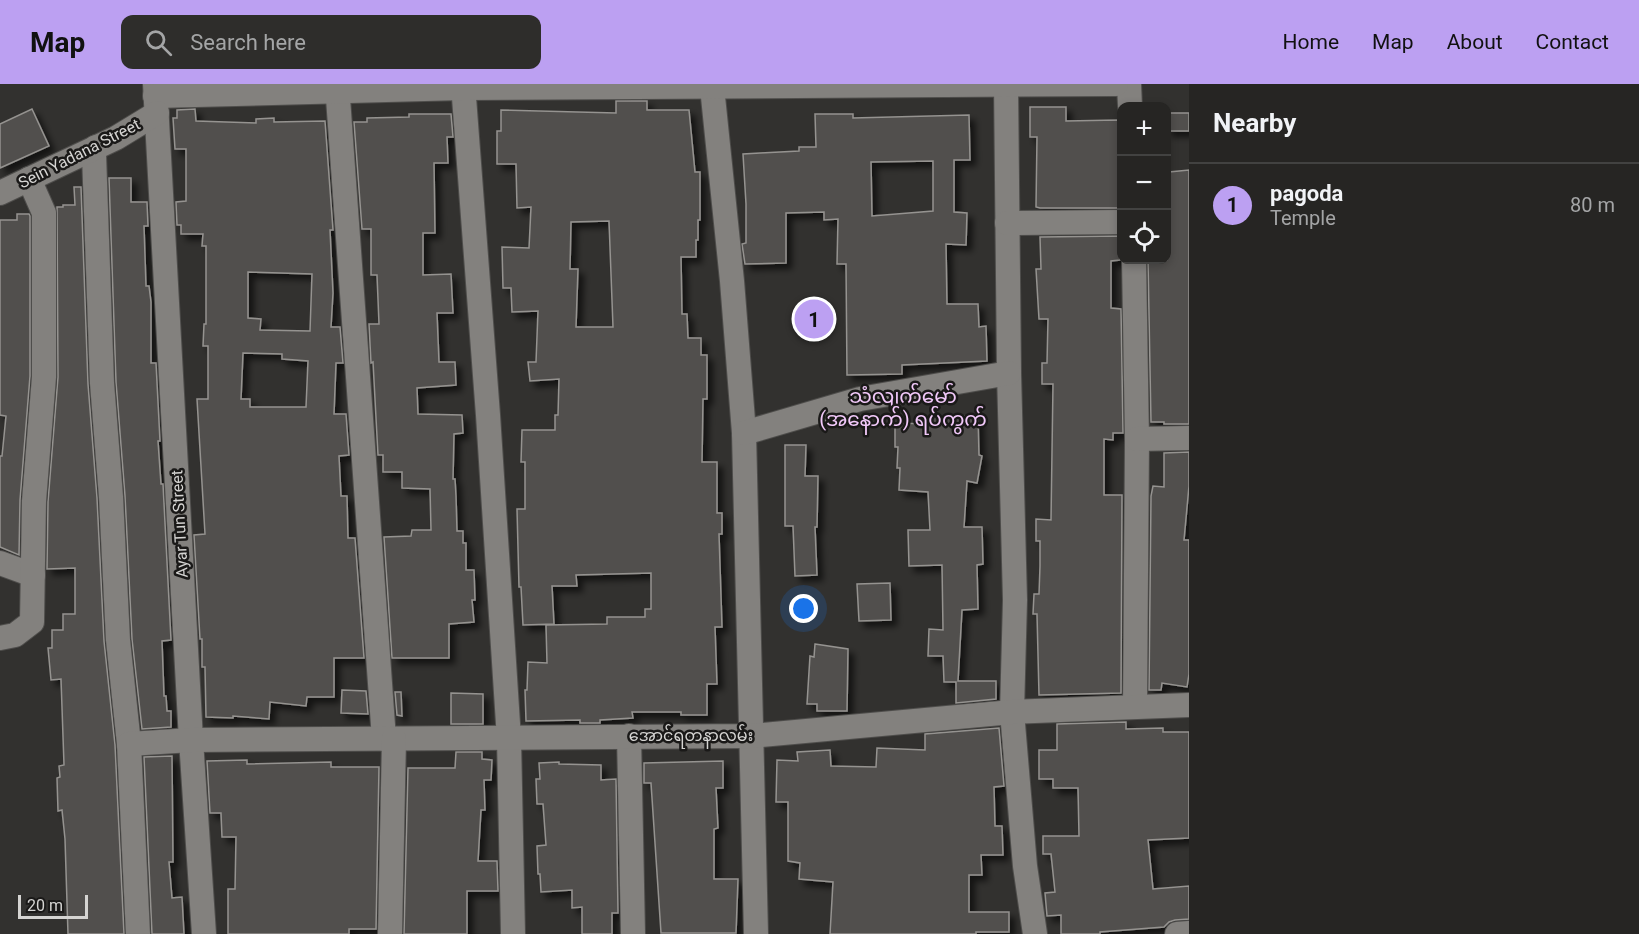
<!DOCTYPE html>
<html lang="en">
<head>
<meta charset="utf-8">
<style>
	:root { --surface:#262523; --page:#2e2d2b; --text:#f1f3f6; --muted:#a4a5a6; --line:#424241; --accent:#bca0f2 }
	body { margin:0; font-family:Roboto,"Noto Sans Myanmar",sans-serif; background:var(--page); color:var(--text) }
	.controls { position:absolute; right:18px; top:18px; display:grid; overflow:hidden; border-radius:12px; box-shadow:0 3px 9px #0003 }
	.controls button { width:54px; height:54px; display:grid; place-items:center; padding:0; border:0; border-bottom:2px solid var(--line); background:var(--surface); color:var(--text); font:30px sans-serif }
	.scale { position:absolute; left:18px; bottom:15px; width:70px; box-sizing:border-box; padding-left:6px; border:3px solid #d5d4d2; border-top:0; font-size:16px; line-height:21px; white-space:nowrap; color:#d5d4d2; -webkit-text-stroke:4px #1a1918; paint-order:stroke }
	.you { position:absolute; left:804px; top:525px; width:21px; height:21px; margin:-15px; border:4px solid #fff; border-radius:50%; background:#1a73e8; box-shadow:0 0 0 9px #1a73e833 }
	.badge { display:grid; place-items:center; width:39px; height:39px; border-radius:50%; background:var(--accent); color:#111; font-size:20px; font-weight:700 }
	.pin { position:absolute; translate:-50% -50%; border:3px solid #fff; box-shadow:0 2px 6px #0006 }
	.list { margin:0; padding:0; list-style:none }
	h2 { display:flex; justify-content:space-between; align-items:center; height:78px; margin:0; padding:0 24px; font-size:26px }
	h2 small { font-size:20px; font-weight:400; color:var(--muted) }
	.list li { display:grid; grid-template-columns:39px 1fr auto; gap:18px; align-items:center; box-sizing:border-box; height:84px; padding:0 24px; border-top:2px solid var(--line) }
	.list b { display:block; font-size:22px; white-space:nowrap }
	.list p { margin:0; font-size:20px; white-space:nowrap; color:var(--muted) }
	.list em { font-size:20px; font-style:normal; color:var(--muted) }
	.icon { flex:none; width:33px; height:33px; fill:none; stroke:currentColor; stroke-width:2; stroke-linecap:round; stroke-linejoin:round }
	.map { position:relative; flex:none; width:1189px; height:850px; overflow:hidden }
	header { display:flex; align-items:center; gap:36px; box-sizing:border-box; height:84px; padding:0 30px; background:var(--accent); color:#111 }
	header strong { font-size:28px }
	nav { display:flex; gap:33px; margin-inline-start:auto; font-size:21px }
	.search { width:420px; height:54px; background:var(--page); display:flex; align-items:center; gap:15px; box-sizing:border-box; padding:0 21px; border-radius:12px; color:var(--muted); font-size:22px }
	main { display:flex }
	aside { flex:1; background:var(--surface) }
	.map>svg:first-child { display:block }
</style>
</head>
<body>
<header>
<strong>Map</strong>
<div class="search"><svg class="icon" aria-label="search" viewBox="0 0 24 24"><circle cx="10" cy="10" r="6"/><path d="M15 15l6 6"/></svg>Search here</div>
<nav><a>Home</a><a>Map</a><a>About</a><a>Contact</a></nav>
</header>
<main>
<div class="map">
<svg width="1189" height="850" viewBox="0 0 1189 850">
	<defs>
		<filter id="shadow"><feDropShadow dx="5.5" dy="5.5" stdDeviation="3" flood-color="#0009"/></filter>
	</defs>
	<rect width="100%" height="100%" fill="#32312f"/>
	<g fill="#514f4d" stroke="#959390" stroke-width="1.5" fill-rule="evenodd" filter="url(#shadow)">
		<path d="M616 17H647V26H689L695 88H700V136H698V156H696V173H681L682 230H687L688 254H701V271H707V315H703L702 378H717V429H722V450H719L722 543H715L717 600H707V631H681V628H632L633 634 600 636V639H580V636L526 637 525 606H527L528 578 547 579 546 541 607 540V533H645V525H651V489L576 491 577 502H552L554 540 523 541 521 503H519L517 425H525V378H521L522 346H555V331H558L559 295 530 297 528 278H536L538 227 512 228 511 204H503L502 163 529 164 531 123 517 124 516 80H497V47H501V26L616 29ZM609 137 613 243H576L578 185H570L571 138Z"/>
		<path d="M1030 23H1066V37L1118 36V78H1122V124H1040L1036 123 1037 53H1030Z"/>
		<path d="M32 25 49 62 0 84V40Z"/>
		<path d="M195 25 196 37 256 39V35L274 34V38L325 37 333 146H330L333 209 331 243H340L343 279H336L334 330H346L349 371 339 372 341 412H347L348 454H355L364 574H334V613H307L306 622 270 618 269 635 233 632V634L206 633 205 583H202V555H200L194 451 205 450 197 315H208V262H203L204 240H206V162H202L203 150H181V141H177L176 118 186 117V65H175L173 34H177V26ZM248 188 312 190 310 247 260 246 261 235 248 234ZM243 269 282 270V275L308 277 306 323H250V315H241Z"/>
		<rect x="1167" y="29" width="22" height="18"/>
		<path d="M409 30H451L453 53H447L448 79H434L435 149H423V191L451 190 453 229H437L439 278H455L456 301 417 304 418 330 462 331 463 349 454 350 453 395H455L456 412 457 447H463V459H466V486H474L475 516H472L474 538 449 540V574H392L384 453 411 452 412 446H431L430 405 402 404V388H383V371H378L373 278 371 279 369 240H379L377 191H371V145H362L354 38H367V34L409 33Z"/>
		<path d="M815 30H853V34L969 31 970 76H954V128L967 129 966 161 946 160 947 220H978L979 243 986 242 987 277 902 281V290L847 291 846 180H837L838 135 824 136V128L786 129V179L745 180 742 160 746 159V120L743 70 799 67V63H816ZM933 77V127L872 132 871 78Z"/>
		<path d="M1189 86V340H1164V338H1151L1148 176H1167V114H1170L1169 88Z"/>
		<path d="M109 94H131V118H147L148 142H144L146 202H149L151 218V279H156L160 357H158L161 400H163L171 556 162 557 164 612H166L167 627H171V643L142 645 132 555 125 412 116 298Z"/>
		<path d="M74 103H81L88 300 97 414 104 557 115 661 124 850H68L65 755 62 726 58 727 57 694 60 693 59 682 64 681 61 595 51 596 48 564H52V546H63V530H75V484L47 485 48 418 58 293 57 123H63V121H75Z"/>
		<path d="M17 130H29L30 132V292L20 416 19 471 0 463V372H2L6 332 0 331V136H17Z"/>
		<path d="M1122 152 1120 176 1111 177V224L1121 225 1123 349H1113V356L1104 355V411H1122L1121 609 1039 611 1037 530H1033L1034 510H1039L1040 482V457H1036V435L1051 436 1053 300H1042V279H1047L1048 235H1039L1036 185H1041L1040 153Z"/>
		<path d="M978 332 979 371 982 372 977 399 967 397 964 443H982L983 480 977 481 978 525 962 526 958 597H996V615L956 619V598H944L943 572H928L929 545 943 546 942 481 909 482 908 446H930L928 408 899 406 900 384H897L898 363H895V339L930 340V333Z"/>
		<path d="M785 361H806L805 392H818L817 443H815L817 491 795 492 793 442H785Z"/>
		<path d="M1189 368V402L1184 456H1189V590L1187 603 1162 599 1161 606H1149L1151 412 1153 402 1164 403V369Z"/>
		<path d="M890 499 891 536 859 537 857 500Z"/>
		<path d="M815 560 848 565 847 627H817V620H807L810 572 814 573Z"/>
		<path d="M342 606 366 607 368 630 341 629Z"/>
		<path d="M395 608H401L402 632 397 631Z"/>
		<path d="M451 609 483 610V640H451Z"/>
		<path d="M1126 638V645L1163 644V648H1189V754L1148 756 1153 805 1189 802V835L1175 836 1169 838 1164 843 1100 848V850H1061V831L1047 832 1045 809 1055 808 1051 770H1043V752H1079L1078 704H1053V695H1039V666H1057V640Z"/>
		<path d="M999 644 1004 702 994 703 995 742H1002L1003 771H981L982 791H969V828H1009V848H976V850H830L833 798 799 795 800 779 788 777V718H776L777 676 798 677 797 668 830 666 831 682 876 683 877 664 925 666V650Z"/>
		<path d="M456 668H482V675L492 676 491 696H484L485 726H481L478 777H497L498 807H467V850H404L408 684H455Z"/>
		<path d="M172 672 173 778H169L172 814 182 813 184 850H152L144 673Z"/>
		<path d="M247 676V680L331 678V683H379L376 845H349V850H228V805H235L236 753H222L221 729H210L207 677Z"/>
		<path d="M723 677V704H716L718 744 714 745V795H738L736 849H661L651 699H644V679Z"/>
		<path d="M559 678V680L601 681V696L616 695 618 829H612V850H582V823L572 824V806L541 808 540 790H538L537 762 546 761 543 720H537L536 695H540L539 679Z"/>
	</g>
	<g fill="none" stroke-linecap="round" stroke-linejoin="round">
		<defs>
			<g id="minor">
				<path d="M155 0 191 656 204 850"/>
				<path d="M337 0 384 655"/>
				<path d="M463 0 488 331 509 655 513 850"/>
				<path d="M1006 0 1009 289 1015 516 1012 628 1025 782 1035 850"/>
				<path d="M1129 0 1130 22"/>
				<path d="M712 3 732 197 744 349 756 850"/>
				<path d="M155 12 463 4 1116 0"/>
				<path d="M96 63 94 70 102 299 111 413 118 556 129 660"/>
				<path d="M0 109 116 54 157 29"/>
				<path d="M1007 139 1122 138"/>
				<path d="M1134 176 1137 355 1135 623"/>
				<path d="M744 349 860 315 1009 289"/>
				<path d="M1137 355 1189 354"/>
				<path d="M0 479 33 491"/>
				<path d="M0 554 15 551 32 538 34 417 44 293V129L29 95"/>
				<path d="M629 652 633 850"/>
				<path d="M138 850 129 660 191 656 751 652 1012 628 1189 621"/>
				<path d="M390 850 394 655"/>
				<path d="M1177 850 1189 849"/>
			</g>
		</defs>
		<use href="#minor" stroke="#4e4d4b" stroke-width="26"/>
		<use href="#minor" stroke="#83817e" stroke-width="24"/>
	</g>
	<g text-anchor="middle" stroke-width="5" stroke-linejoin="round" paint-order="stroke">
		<g font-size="16" fill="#d5d4d2" stroke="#1a1918">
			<text transform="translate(79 69) rotate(-27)" y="6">Sein Yadana Street</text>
			<text transform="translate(179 440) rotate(-93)" y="6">Ayar Tun Street</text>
			<text x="691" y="657">အောင်ရတနာလမ်း</text>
		</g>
		<g font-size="20" fill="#f2c9fa" stroke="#1a1918">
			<text x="903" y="319">သံလျက်မော်<tspan x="903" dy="23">(အနောက်) ရပ်ကွက်</tspan></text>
		</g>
	</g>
</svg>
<div class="controls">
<button>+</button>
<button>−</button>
<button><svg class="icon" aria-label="locate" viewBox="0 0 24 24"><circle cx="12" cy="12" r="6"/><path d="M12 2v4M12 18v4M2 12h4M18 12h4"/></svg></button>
</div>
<div class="scale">20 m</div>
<div class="you"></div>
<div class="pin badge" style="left:814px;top:235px">1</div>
</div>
<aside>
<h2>Nearby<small></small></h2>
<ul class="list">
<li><span class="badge">1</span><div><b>pagoda</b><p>Temple</p></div><em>80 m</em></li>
</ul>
</aside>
</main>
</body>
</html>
